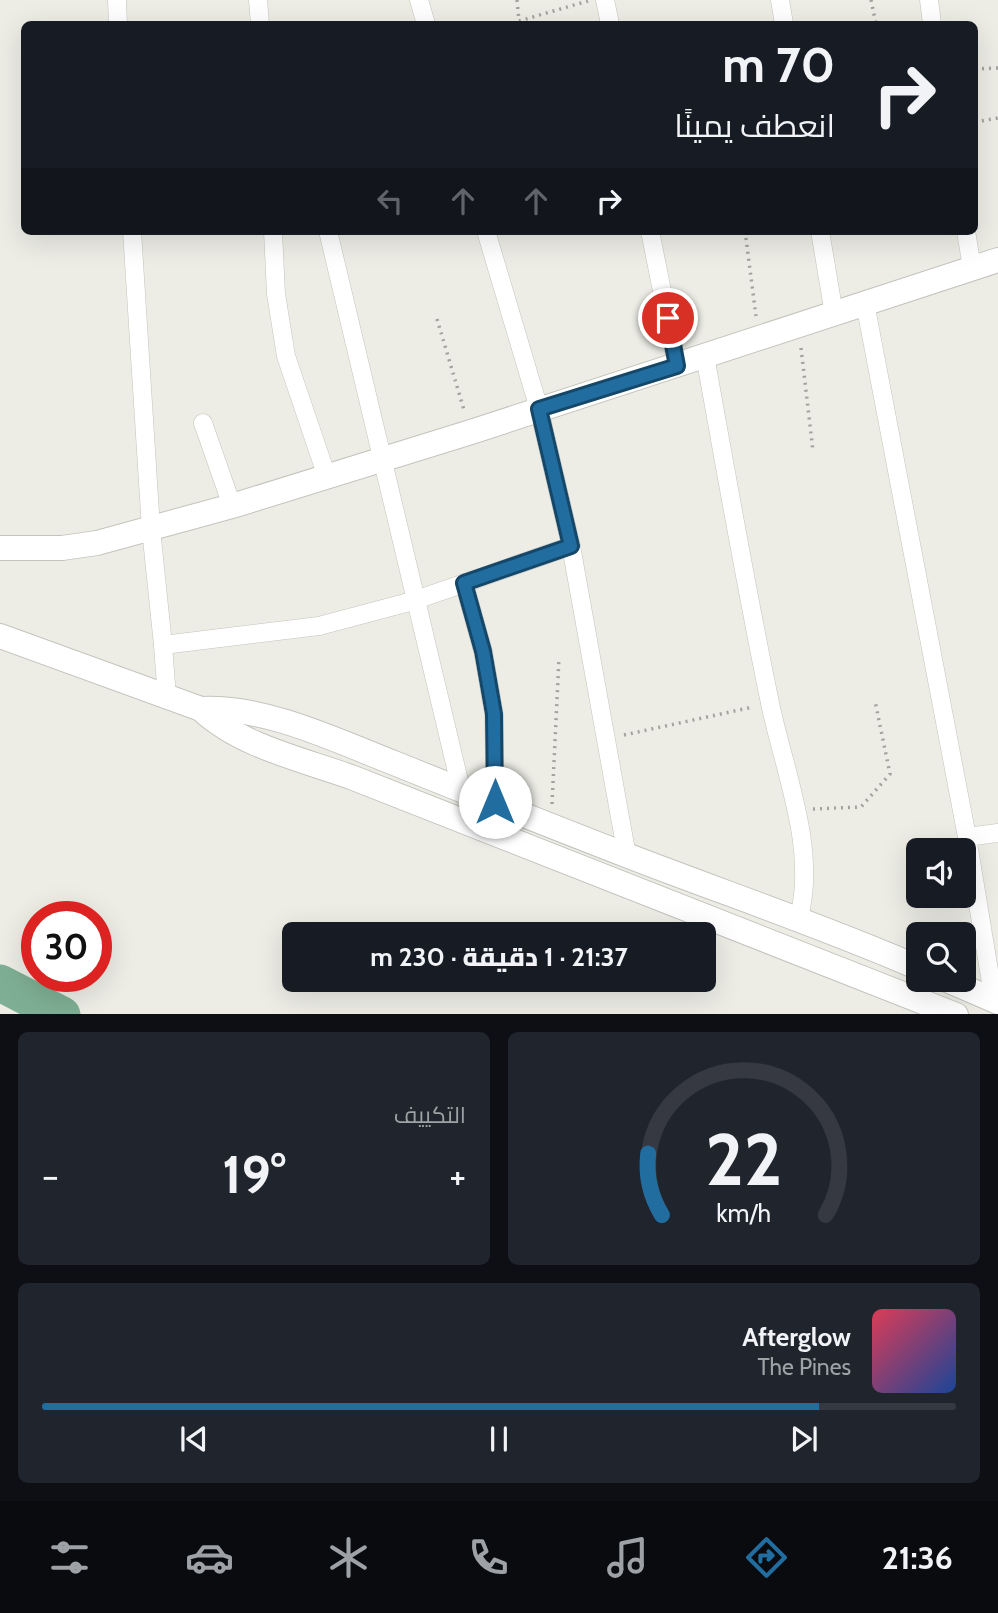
<!DOCTYPE html>
<html lang="ar">
<head>
<meta charset="utf-8">
<style>
	body { margin:0; font-family:Cabin,Cairo,sans-serif; background:#20242c; color:#f1f3f6; direction:rtl; height:100vh; display:flex; flex-direction:column; font-size:26px; white-space:nowrap }
	* { box-sizing:border-box; margin:0 }
	p { font-size:23px; color:#9ea1a6 }
	.icon { flex:none; width:38px; height:38px; fill:none; stroke:currentColor; stroke-width:2; stroke-linecap:round; stroke-linejoin:round }
	.map { position:relative; height:1014px; overflow:hidden; direction:ltr }
	.details { display:flex; flex-direction:column; gap:18px; padding:18px; background:#0d0f14; flex:1 }
	.details>* { flex:none }
	.hud { position:absolute; left:21px; top:21px; width:957px; height:214px; border-radius:10px; box-shadow:0 7px 28px #0002; direction:rtl; background:#171b24; color:#f1f3f6; overflow:hidden }
	.buttons { position:absolute; left:906px; top:838px; display:grid; gap:14px }
	.buttons a { display:grid; place-items:center; width:70px; height:70px; border-radius:10px; background:#171b24; box-shadow:0 7px 28px #0002; font-size:35px }
	.speed { position:absolute; left:21px; top:901px; display:flex; gap:14px; font-size:35px; font-weight:700; text-align:center }
	.speed>* { display:grid; place-content:center; width:91px; height:91px; border-radius:50%; background:#171b24; box-shadow:0 7px 28px #0002; line-height:1 }
	.speed .limit { border:10px solid #d22; background:#fff; color:#111 }
	.pin { position:absolute; display:grid; place-items:center; width:60px; height:60px; color:#fff; margin:-30px; border:4px solid #fff; border-radius:50%; box-shadow:0 2px 7px #0007 }
	.me { position:absolute; width:77px; margin:-38px; rotate:0deg; stroke-linejoin:round; filter:drop-shadow(0 0 5px #0008) }
	.turn { display:flex; align-items:center; gap:24px; height:147px; padding:0 28px; font-size:32px }
	.turn .icon { width:91px; height:91px; stroke-width:2.5 }
	.turn b { display:block; font-size:49px; line-height:60px }
	.lanes { display:flex; align-items:center; height:66px; padding:0 28px; background:#0003; justify-content:center; gap:35px; direction:ltr }
	.lanes .off { opacity:.35 }
	.big { font-size:52px; font-weight:800; line-height:1.1 }
	.details .widget { flex:1; display:flex; flex-direction:column; justify-content:center; gap:10px; min-width:0; padding:0 24px; border-radius:10px; background:#20242c }
	.details .dial { align-items:center; gap:0 }
	.dial svg { height:182px; overflow:visible; fill:none; stroke:#363941; stroke-width:7; stroke-linecap:round; text-anchor:middle }
	.dial text { fill:#f1f3f6; stroke:none }
	.song { display:flex; align-items:center; gap:21px }
	.cover { width:84px; height:84px; border-radius:10px; background:linear-gradient(135deg,hsl(350 70% 55%),hsl(220 70% 35%)) }
	.played { height:7px; border-radius:4px; background:linear-gradient(90deg,#216da0 85%,#363941 85%) }
	.keys { display:flex; justify-content:space-around; direction:ltr }
	.heat { display:flex; justify-content:space-between; align-items:center; font-size:38px; direction:ltr }
	.details .tiles { flex:1; display:grid; gap:18px; grid-template-columns:1fr 1fr }
	.widget:last-child { grid-column:span 2 }
	.trip { position:absolute; left:282px; top:922px; width:434px; height:70px; border-radius:10px; background:#171b24; box-shadow:0 7px 28px #0002; font-weight:800; line-height:70px; text-align:center; direction:rtl }
	.tabs { display:flex; height:112px; justify-content:space-around; align-items:center; background:#090b0e; color:#9ea1a6 }
	.tabs .icon { width:49px; height:49px }
	.tabs .active { color:#216da0 }
	.tabs b { font-size:32px; color:#f1f3f6 }
	.map>svg:first-child { display:block }
	.lines { fill:none; stroke-linecap:round; stroke-linejoin:round }
	.river { stroke:#7eaf94; stroke-width:37 }
	.street-casing { stroke:#c4c4bd; stroke-width:19 }
	.secondary-casing { stroke:#c4c4bd; stroke-width:26 }
	.path { stroke:#a3a39d; stroke-width:3.5; stroke-dasharray:2 5; stroke-linecap:butt }
	.street { stroke:#fff; stroke-width:18 }
	.secondary { stroke:#fff; stroke-width:24 }
	.route-casing { stroke:#154768; stroke-width:18 }
	.route { stroke:#216da0; stroke-width:12 }
</style>
</head>
<body>
<div class="map">
<svg width="998" height="1015" viewBox="0 0 998 1015">
	<rect width="100%" height="100%" fill="#edede6"/>
	<g class="lines">
		<polyline class="river" points="0,983 62,1015"/>
		<g class="street-casing">
			<g id="street">
				<polyline points="117,0 118,24"/>
				<polyline points="258,0 260,24"/>
				<polyline points="419,0 426,24"/>
				<polyline points="605,0 610,24"/>
				<polyline points="780,0 784,24"/>
				<polyline points="929,0 932,24"/>
				<polyline points="132,231 151,529 163,645 319,626 413,601 571,546"/>
				<polyline points="273,231 276,294 286,356 327,477"/>
				<polyline points="328,231 461,789"/>
				<polyline points="486,231 539,409 571,546 627,856"/>
				<polyline points="650,231 677,366"/>
				<polyline points="820,231 834,314"/>
				<polyline points="966,231 972,268"/>
				<polyline points="865,303 967,837 994,1001"/>
				<path d="M705 356C726 472 746 588 770 703 784 771 817 848 799 917"/>
				<polyline points="203,423 232,506"/>
				<polyline points="464,583 483,651 494,714 495,802"/>
				<polyline points="163,645 167,698"/>
				<polyline points="967,837 998,833"/>
			</g>
		</g>
		<g class="secondary-casing">
			<g id="secondary">
				<polyline points="0,548 62,548 97,543 232,506 471,432 998,260"/>
				<path d="M0 636 201 709C266 706 335 740 394 763 471 794 548 825 626 855 724 893 823 926 919 968"/>
				<path d="M201 709C240 746 301 759 351 777L956 1015"/>
				<polyline points="947,980 998,1002"/>
			</g>
		</g>
		<g class="path">
			<polyline points="517,0 519,21 588,1"/>
			<polyline points="871,0 876,24"/>
			<polyline points="975,69 998,68"/>
			<polyline points="975,122 998,118"/>
			<polyline points="745,231 756,316"/>
			<polyline points="437,319 464,410"/>
			<polyline points="801,348 813,451"/>
			<polyline points="624,735 753,707"/>
			<polyline points="552,804 559,658"/>
			<polyline points="813,809 861,807 890,774 875,701"/>
		</g>
		<use href="#street" class="street"/>
		<use href="#secondary" class="secondary"/>
	</g>
	<g class="lines">
		<g class="route-casing">
			<polyline id="route" points="495,802 494,714 483,651 464,583 571,546 539,409 677,366 668,318"/>
		</g>
		<use href="#route" class="route"/>
	</g>
</svg>
<div class="buttons">
<a><svg class="icon" aria-label="sound" viewBox="0 0 24 24"><path d="M4 9h4l5-4v14l-5-4H4zM17 9q2 3 0 6"/></svg></a>
<a><svg class="icon" aria-label="search" viewBox="0 0 24 24"><circle cx="10" cy="10" r="6"/><path d="M15 15l6 6"/></svg></a>
</div>
<div class="speed"><div class="limit">30</div></div>
<div class="pin" style="left:668px;top:318px;background:#d93025"><svg class="icon" aria-label="arrive" viewBox="0 0 24 24"><path d="M6 21V4h12l-3 4 3 4H6"/></svg></div>
<svg class="me" style="left:495px;top:802px" viewBox="-20 -20 40 40"><circle r="19" fill="#fff"/><path d="M0-13L10 11 0 6-10 11z" fill="#216da0"/></svg>
<div class="trip">21:37 · 1 دقيقة · 230 m</div>
<div class="hud">
<div class="turn"><svg class="icon" aria-label="right" viewBox="0 0 24 24"><path d="M7 20v-9h11M14 6l5 5-5 5"/></svg><div><b>70 m</b>انعطف يمينًا</div></div>
<div class="lanes"><svg class="icon off" aria-label="left" viewBox="0 0 24 24"><path d="M17 20v-9H6M10 6l-5 5 5 5"/></svg><svg class="icon off" aria-label="ahead" viewBox="0 0 24 24"><path d="M12 20V5M6 11l6-6 6 6"/></svg><svg class="icon off" aria-label="ahead" viewBox="0 0 24 24"><path d="M12 20V5M6 11l6-6 6 6"/></svg><svg class="icon" aria-label="right" viewBox="0 0 24 24"><path d="M7 20v-9h11M14 6l5 5-5 5"/></svg></div>
</div>
</div>
<section class="details">
<div class="tiles">
<div class="widget dial"><svg viewBox="0 0 100 80">
<path d="M14 69A42 42 0 1 1 86 69"/>
<path d="M14 69A42 42 0 0 1 8 42" stroke="#216da0"/>
<text x="50" y="56" font-size="32" font-weight="700">22</text>
<text x="50" y="72" font-size="11">km/h</text>
</svg></div>
<div class="widget"><p>التكييف</p>
<div class="heat"><a>−</a><b class="big">19°</b><a>+</a></div>
</div>
<div class="widget">
<div class="song"><i class="cover"></i><div><b>Afterglow</b><p>The Pines</p></div></div>
<div class="played"></div>
<div class="keys"><svg class="icon" aria-label="previous" viewBox="0 0 24 24"><path d="M18 5L8 12l10 7zM5 5v14"/></svg><svg class="icon" aria-label="pause" viewBox="0 0 24 24"><path d="M8 5v14M16 5v14"/></svg><svg class="icon" aria-label="next" viewBox="0 0 24 24"><path d="M6 5l10 7-10 7zM19 5v14"/></svg></div>
</div>
</div>
</section>
<nav class="tabs">
<b>21:36</b>
<svg class="icon active" aria-label="directions" viewBox="0 0 24 24"><path d="M12 3l9 9-9 9-9-9zM9 14v-3h6M13 9l2 2-2 2"/></svg>
<svg class="icon" aria-label="music" viewBox="0 0 24 24"><path d="M9 18V5l10-2v13"/><circle cx="6" cy="18" r="3"/><circle cx="16" cy="16" r="3"/></svg>
<svg class="icon" aria-label="phone" viewBox="0 0 24 24"><path d="M5 4h4l2 5-3 2q2 4 5 5l2-3 5 2v4C11 20 4 13 5 4z"/></svg>
<svg class="icon" aria-label="climate" viewBox="0 0 24 24"><path d="M12 3v18M4 7l16 10M4 17L20 7"/></svg>
<svg class="icon" aria-label="car" viewBox="0 0 24 24"><path d="M5 17H2v-5l4-1 3-4h7l3 4 3 1v5h-3M9 17h6M6 11h13"/><circle cx="7" cy="17" r="2"/><circle cx="17" cy="17" r="2"/></svg>
<svg class="icon" aria-label="filters" viewBox="0 0 24 24"><path d="M4 7h16M4 17h16"/><circle cx="9" cy="7" r="2"/><circle cx="15" cy="17" r="2"/></svg>
</nav>
</body>
</html>
